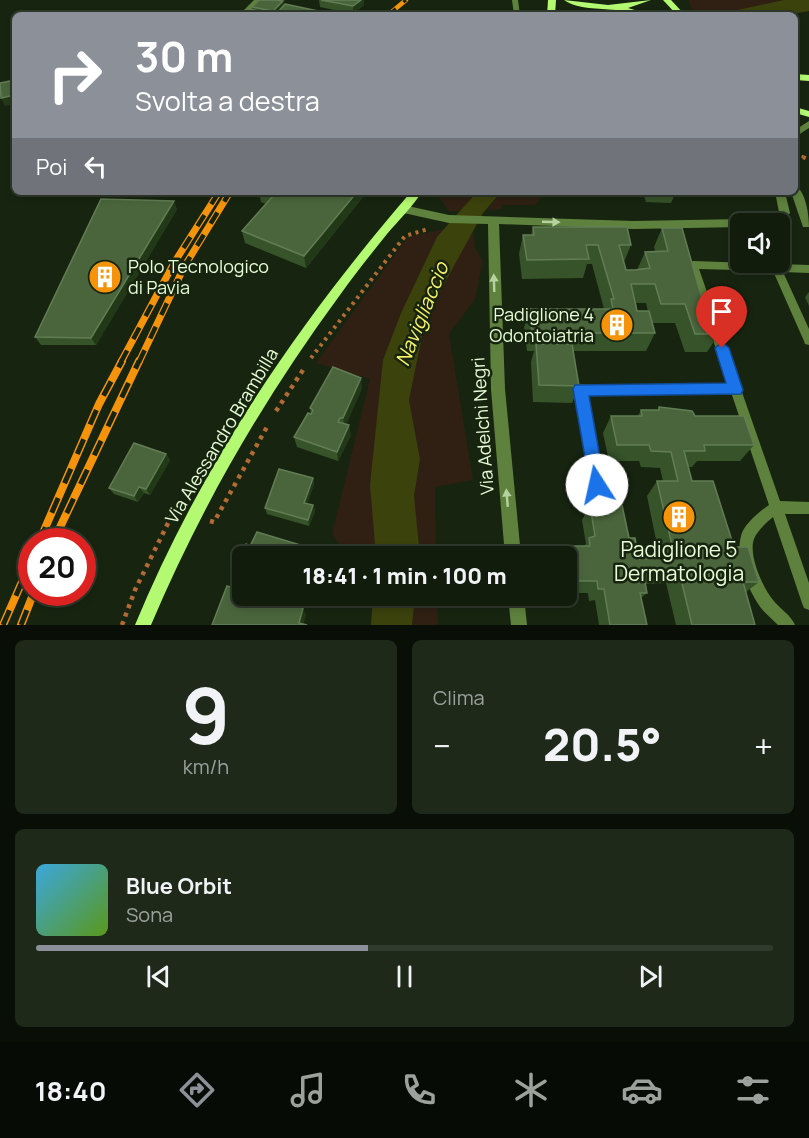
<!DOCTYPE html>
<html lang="it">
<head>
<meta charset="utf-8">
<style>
	body { margin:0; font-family:Manrope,sans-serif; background:#1e291a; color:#f1f3f6; height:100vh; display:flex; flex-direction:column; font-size:22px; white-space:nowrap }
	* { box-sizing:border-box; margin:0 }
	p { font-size:20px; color:#9ca19d }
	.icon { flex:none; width:33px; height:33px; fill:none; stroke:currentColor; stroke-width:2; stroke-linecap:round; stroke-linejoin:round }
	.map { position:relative; height:625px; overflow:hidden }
	.side { display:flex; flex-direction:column; gap:15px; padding:15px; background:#090f07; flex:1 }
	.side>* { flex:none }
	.top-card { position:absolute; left:12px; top:12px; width:786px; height:183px; border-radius:9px; box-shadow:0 3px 9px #0003,0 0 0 2px #303a2d; background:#8c9099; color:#fff; overflow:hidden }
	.fabs { position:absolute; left:730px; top:213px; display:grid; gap:12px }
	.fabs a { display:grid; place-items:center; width:60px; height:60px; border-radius:9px; background:#111c0c; box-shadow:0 3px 9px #0003,0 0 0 2px #303a2d; font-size:30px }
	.speed { position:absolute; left:18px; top:528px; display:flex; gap:12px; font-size:30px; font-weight:700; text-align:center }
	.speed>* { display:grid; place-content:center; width:78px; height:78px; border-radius:50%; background:#111c0c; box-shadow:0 3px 9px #0003,0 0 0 2px #303a2d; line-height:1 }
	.speed .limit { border:9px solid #d22; background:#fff; color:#111 }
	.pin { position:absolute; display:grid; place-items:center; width:51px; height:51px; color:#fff; margin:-62px -26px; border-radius:50% 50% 50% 0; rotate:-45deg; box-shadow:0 0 6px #0007 }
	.pin .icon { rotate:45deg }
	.me { position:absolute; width:66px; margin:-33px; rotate:350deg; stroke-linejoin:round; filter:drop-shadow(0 0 4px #0008) }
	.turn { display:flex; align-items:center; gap:21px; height:126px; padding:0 24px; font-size:27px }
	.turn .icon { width:78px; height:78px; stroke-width:2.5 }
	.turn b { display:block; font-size:42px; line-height:51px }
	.then { display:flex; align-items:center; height:57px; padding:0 24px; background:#0003; gap:12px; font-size:22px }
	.big { font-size:45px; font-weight:800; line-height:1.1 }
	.side .card { flex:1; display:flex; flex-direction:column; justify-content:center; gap:9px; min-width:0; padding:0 21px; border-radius:9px; background:#1e291a }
	.side .dial { align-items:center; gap:0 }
	.dial b { font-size:78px; line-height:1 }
	.song { display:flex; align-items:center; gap:18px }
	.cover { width:72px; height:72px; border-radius:9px; background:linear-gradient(135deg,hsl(200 70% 55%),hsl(90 70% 35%)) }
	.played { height:6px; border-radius:3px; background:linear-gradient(90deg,#8c9099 45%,#303a2d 45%) }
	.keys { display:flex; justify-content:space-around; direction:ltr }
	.heat { display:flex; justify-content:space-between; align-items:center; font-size:33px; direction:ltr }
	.side .tiles { flex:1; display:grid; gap:15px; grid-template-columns:1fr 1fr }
	.card:last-child { grid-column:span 2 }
	.trip { position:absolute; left:232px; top:546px; width:345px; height:60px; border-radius:9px; background:#111c0c; box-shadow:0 3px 9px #0003,0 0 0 2px #303a2d; font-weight:800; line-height:60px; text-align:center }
	.tab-bar { display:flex; height:96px; justify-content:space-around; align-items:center; background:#070b05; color:#9ca19d }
	.tab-bar .icon { width:42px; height:42px }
	.tab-bar .selected { color:#8c9099 }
	.tab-bar b { font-size:27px; color:#f1f3f6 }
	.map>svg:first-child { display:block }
	.green { fill:#2f2013 }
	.water { fill:#3c420c }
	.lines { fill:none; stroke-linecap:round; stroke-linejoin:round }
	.path-far2 { stroke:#b36b35; stroke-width:3; stroke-dasharray:2 3; stroke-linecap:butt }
	.path-far1 { stroke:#b36b35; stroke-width:4; stroke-dasharray:3 4.5; stroke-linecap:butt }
	.path { stroke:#b36b35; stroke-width:4.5; stroke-dasharray:4 5; stroke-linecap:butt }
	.lane { fill:#5e823d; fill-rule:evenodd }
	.street { fill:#5e823d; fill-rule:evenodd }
	.secondary { fill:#b4f972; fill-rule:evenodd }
	.rail-far2-casing { stroke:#f5940b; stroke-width:4.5 }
	.rail-far1-casing { stroke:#f5940b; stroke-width:7 }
	.rail-casing { stroke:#f5940b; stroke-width:8 }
	.rail-far2 { stroke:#172510; stroke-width:3; stroke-dasharray:10; stroke-linecap:butt }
	.rail-far1 { stroke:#172510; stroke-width:4.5; stroke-dasharray:13; stroke-linecap:butt }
	.rail { stroke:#172510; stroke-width:5; stroke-dasharray:16; stroke-linecap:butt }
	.wall { fill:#37532a; fill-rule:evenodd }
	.shaded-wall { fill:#223918 }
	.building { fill:#4a653c; stroke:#627d54; stroke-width:1.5 }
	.oneway { fill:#b6d2a0 }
	.route { fill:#1a73e8; stroke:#114b97; stroke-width:1.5 }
	.labels { text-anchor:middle; stroke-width:5; stroke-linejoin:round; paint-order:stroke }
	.poi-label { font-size:18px; fill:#e6fdd6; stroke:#172510; text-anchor:start }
	.street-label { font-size:18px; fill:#e6fdd6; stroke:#172510 }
	.water-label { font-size:20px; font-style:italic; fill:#f9f169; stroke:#172510 }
	.near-poi-label { font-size:21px; fill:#e6fdd6; stroke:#172510 }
</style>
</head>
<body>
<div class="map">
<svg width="809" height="625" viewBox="0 0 809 625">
	<rect width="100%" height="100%" fill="#172510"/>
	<g class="green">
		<path d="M689 0H784C769 3 705 22 694 13 691 10 690 4 689 0Z"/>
		<polygon points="443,192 477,192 460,211 449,211 439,197"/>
		<polygon points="501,192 545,192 535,205 502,205 502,209 487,210"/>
		<polygon points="445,229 437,237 401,313 383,360 377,432 376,556 348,556 332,534 370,379 316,363 408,237"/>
		<polygon points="473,231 475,248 483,261 475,299 449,334 473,480 435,487 436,556 420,556 413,496 420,459 409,400 426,316"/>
		<polygon points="415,596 437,596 438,625 412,625"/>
	</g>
	<g class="water">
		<polygon points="784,0 809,0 809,11 787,15 714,15"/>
		<polygon points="477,192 501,192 483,213 426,317 409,400 420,459 414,496 420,556 376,556 370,485 383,360 401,313 437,237"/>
		<polygon points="373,596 415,596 412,625 371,625"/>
	</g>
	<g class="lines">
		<polyline class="path-far2" points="797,154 806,158"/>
		<g class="path-far1">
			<polyline points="803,157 809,160"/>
			<polyline points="311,358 405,236 428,229"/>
		</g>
		<g class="path">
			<polyline points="276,411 305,367"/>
			<polyline points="210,521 214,522 268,425"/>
			<polyline points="122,625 135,590 174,511 180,512"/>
		</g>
		<g class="lane">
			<polygon points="512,0 518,0 520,15 514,15"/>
			<path d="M693 261 809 265V273L783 272 809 329V345L805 344 804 341 773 271 699 269 780 501 809 502V514H785L809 583V610L804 608 802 603 773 517C767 522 757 531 754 539 748 555 763 588 773 600 780 609 791 615 795 625H778C772 619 766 614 761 608 748 590 735 559 741 536 743 525 760 511 769 505L732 395 587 394 603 485 601 489 597 491 593 489 591 485 574 389 576 386 580 384 728 385 688 265Z"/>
		</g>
		<g class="street">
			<polygon points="254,0 262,0 247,15 239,15"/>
			<polygon points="809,121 809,128 795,137 795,130"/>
			<path d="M795 186C806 191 809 215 809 227H803L802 224 791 192H795Z"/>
			<path d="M775 192H785L790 213C779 226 757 224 741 224V227L634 229 499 224 505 389 521 556H505L491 389 488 224 449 223 399 212 398 209 399 206 403 205 449 215 634 221 743 219 779 212Z"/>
			<polygon points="508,596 524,596 527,625 511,625"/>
		</g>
		<g class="secondary">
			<polygon points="548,0 556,0 555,15 547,15"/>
			<path d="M564 0 608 5 651 0 628 8 652 15C639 15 627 11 615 10 598 8 579 10 564 0Z"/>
			<polygon points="663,0 671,0 685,15 677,15"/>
			<polygon points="795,74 809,75 809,81 795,80"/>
			<polygon points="795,107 809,111 809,117 795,113"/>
			<path d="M411 192H422C412 207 399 220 387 234 371 254 355 274 340 295 264 398 201 507 151 625H135C201 465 298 323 411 192Z"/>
		</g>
		<g class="rail-far2-casing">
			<polyline id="rail-far2" points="388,15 406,0"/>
		</g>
		<g class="rail-far1-casing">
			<g id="rail-far1">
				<polyline points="121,362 174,263 219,192"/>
				<polyline points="139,362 184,267 230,192"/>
			</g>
		</g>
		<g class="rail-casing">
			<g id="rail">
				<polyline points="39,542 99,404 122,361"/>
				<polyline points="53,542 139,361"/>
				<polyline points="3,625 32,559"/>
				<polyline points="21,625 34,592"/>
			</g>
		</g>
		<use href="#rail-far2" class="rail-far2"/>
		<use href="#rail-far1" class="rail-far1"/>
		<use href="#rail" class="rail"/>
	</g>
	<g class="wall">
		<polygon points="319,0 364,0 364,5 353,14 320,7"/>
		<polygon points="283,1 284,6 337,15 243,15 252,10 252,7"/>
		<polygon points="259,192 367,192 306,268 245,243 242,231 266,204 261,202"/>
		<polygon points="638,192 676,192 671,203 646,202 644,196 640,196"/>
		<polygon points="177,209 96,345 41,345 35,337"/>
		<path d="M533 227 631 245 624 262 626 270H637L645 252 655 251 654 247 662 228 702 299 719 334 707 352H685L675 323H652L655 333 646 351H573L579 386 572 403 533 402 531 362 534 351H527L524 328 529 309H604L592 264H587L583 278 522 279 519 254 523 235H531ZM636 303H646L648 311H637Z"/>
		<polygon points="809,292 809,306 805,297"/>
		<polygon points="362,388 346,424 351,435 338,461 297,447 294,437 311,414 310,408"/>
		<polygon points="659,407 695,416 754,445 740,461 697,461 692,467 688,467 692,481 734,547 759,582 746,592 755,625 676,625 666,583 645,584 647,593 641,598 647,625 599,625 595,600 589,601 588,593 567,593 567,556 563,556 569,546 584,546 586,544 582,520 590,505 629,538 639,559 660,559 647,496 657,481 663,481 660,468 641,467 639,461 609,461 603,433 611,416 638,416 641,410 658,410"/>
		<polygon points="166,454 170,460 150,495 144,493 138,502 114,494 109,488"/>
		<polygon points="313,478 314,484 307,504 313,505 315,511 309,526 267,514 265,508"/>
		<polygon points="257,532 307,547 309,552 308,556 243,556 243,576 239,575 236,570 246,544 250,546"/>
	</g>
	<g class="shaded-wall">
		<polygon points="359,0 364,0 364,5 353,14 353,6"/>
		<polygon points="283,1 284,9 278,15 273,11"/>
		<polygon points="15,95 15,104 5,106 1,98"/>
		<polygon points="357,192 367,192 306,268 304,256"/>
		<polygon points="174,201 177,209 96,345 91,338"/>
		<polygon points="361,378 362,388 345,428 343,418"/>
		<polygon points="349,425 351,435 338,461 337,452"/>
		<polygon points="166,454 170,460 150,495 146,489"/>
		<polygon points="313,478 314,484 306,508 304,503"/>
		<polygon points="139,487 144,493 138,502 134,496"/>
		<polygon points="313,505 315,511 309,526 308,520"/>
		<polygon points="307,547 309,552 308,556 304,556"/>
		<polygon points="303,608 306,615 303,625 299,623"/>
	</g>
	<g class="building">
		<polygon points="259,0 276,0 283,1 273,11 252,7"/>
		<polygon points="321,0 361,0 353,6"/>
		<polygon points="285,4 337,15 296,15 278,12"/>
		<polygon points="249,9 272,14 270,15 243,15"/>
		<polygon points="274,11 296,15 270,15"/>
		<polygon points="15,80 15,95 1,98 0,83"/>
		<polygon points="263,192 357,192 304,256 242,231 273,196"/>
		<polygon points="101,199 174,201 91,338 35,337"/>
		<polygon points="533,227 627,227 631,245 619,245 626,270 635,270 650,268 645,252 668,251 662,228 682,228 702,299 706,299 719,334 695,334 685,304 661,304 655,284 631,284 637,311 649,311 655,333 554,333 556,344 572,344 579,386 539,385 536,344 545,344 544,333 532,332 529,309 613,309 611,299 614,299 598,245 586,245 589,259 527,260 523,235 534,235"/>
		<polygon points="333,367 361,378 343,418 340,418 338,422 349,425 337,452 294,437 308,413 311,414 313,410 310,408"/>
		<polygon points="659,407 692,411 695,416 744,416 754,445 704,445 705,451 684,451 692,481 713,481 734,547 748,547 759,582 743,582 755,625 692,625 679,571 643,572 647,593 640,593 647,625 610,625 604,589 598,589 597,581 574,581 569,546 590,546 589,538 595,536 590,505 622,505 629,538 635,538 639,559 675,558 657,481 678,481 671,452 651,451 649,445 617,445 611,416 642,416 641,410 659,410"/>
		<polygon points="134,443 166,454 146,489 139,487 134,496 109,488"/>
		<polygon points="279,469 313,478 304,503 313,505 308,520 265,508"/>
		<polygon points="257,532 307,547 304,556 243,556 243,572 236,570 246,544 250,546"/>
		<polygon points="227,586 243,590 243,596 260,596 303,608 299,623 307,625 212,625"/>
	</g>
	<defs><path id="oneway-solid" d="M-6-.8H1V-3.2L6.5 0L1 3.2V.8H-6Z" transform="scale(1.5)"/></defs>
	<g class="oneway">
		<use href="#oneway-solid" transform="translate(551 222) rotate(2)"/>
		<use href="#oneway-solid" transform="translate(494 283) rotate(-92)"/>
		<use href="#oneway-solid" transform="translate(507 498) rotate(-95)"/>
	</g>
	<polygon class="route" points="722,342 729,348 743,390 741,394 589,396 605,485 603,491 597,493 591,491 573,389 575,385 726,383 715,348"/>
	<defs>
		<g id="building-disc" transform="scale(1.725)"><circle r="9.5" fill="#f5940b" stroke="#172510"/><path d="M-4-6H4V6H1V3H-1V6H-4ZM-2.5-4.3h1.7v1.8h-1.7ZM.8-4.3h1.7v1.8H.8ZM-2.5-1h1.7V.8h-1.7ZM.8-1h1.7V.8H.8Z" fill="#fff"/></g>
	</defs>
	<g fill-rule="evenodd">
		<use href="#building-disc" x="105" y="277"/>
		<use href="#building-disc" x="617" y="325"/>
		<use href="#building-disc" x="679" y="517"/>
	</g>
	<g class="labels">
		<g class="poi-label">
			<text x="128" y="273">Polo Tecnologico<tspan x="128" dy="21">di Pavia</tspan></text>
			<text x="594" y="321" text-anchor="end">Padiglione 4<tspan x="594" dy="21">Odontoiatria</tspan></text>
		</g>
		<g class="street-label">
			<text transform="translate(483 426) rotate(-94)" y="6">Via Adelchi Negri</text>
			<text transform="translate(222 436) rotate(-59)" y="6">Via Alessandro Brambilla</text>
		</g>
		<g class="water-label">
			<text transform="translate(422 314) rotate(-68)" y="7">Navigliaccio</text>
		</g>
		<g class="near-poi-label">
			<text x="679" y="557">Padiglione 5<tspan x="679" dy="24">Dermatologia</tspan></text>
		</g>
	</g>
</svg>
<div class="fabs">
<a><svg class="icon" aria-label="sound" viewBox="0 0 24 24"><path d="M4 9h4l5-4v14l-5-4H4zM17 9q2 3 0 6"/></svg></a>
</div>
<div class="speed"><div class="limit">20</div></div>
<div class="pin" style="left:722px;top:348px;background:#d93025"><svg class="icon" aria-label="arrive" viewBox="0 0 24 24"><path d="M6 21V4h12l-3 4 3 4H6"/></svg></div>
<svg class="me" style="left:597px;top:485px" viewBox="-20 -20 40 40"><circle r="19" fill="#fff"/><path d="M0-13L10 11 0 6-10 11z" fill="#1a73e8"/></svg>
<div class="trip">18:41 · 1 min · 100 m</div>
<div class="top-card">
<div class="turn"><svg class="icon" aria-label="right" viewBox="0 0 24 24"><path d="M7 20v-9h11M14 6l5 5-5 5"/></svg><div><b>30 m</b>Svolta a destra</div></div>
<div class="then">Poi<svg class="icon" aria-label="left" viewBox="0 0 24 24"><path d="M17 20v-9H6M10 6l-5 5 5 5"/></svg></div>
</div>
</div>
<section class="side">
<div class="tiles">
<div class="card dial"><b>9</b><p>km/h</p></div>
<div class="card"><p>Clima</p>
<div class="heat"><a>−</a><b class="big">20.5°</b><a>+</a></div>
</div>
<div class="card">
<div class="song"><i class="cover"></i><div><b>Blue Orbit</b><p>Sona</p></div></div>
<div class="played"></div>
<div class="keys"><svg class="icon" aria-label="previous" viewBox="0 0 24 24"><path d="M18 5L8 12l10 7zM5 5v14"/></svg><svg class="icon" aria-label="pause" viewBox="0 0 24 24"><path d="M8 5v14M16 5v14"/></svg><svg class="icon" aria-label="next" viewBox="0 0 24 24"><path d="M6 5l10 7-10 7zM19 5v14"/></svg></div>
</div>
</div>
</section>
<nav class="tab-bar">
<b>18:40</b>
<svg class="icon selected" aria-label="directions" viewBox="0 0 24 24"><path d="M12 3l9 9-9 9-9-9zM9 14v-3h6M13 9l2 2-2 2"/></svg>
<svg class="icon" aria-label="music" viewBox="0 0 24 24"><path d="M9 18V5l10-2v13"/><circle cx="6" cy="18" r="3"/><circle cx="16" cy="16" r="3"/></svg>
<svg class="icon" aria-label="phone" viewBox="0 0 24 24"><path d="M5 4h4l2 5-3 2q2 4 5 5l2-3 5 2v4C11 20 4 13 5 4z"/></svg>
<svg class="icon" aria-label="climate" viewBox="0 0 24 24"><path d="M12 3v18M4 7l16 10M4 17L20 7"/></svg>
<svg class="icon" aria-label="car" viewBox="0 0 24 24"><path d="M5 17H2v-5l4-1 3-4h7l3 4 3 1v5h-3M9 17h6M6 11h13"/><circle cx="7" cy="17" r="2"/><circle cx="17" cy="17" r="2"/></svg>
<svg class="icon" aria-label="filters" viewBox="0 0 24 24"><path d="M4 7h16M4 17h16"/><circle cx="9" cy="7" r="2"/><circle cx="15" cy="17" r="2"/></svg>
</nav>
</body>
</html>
